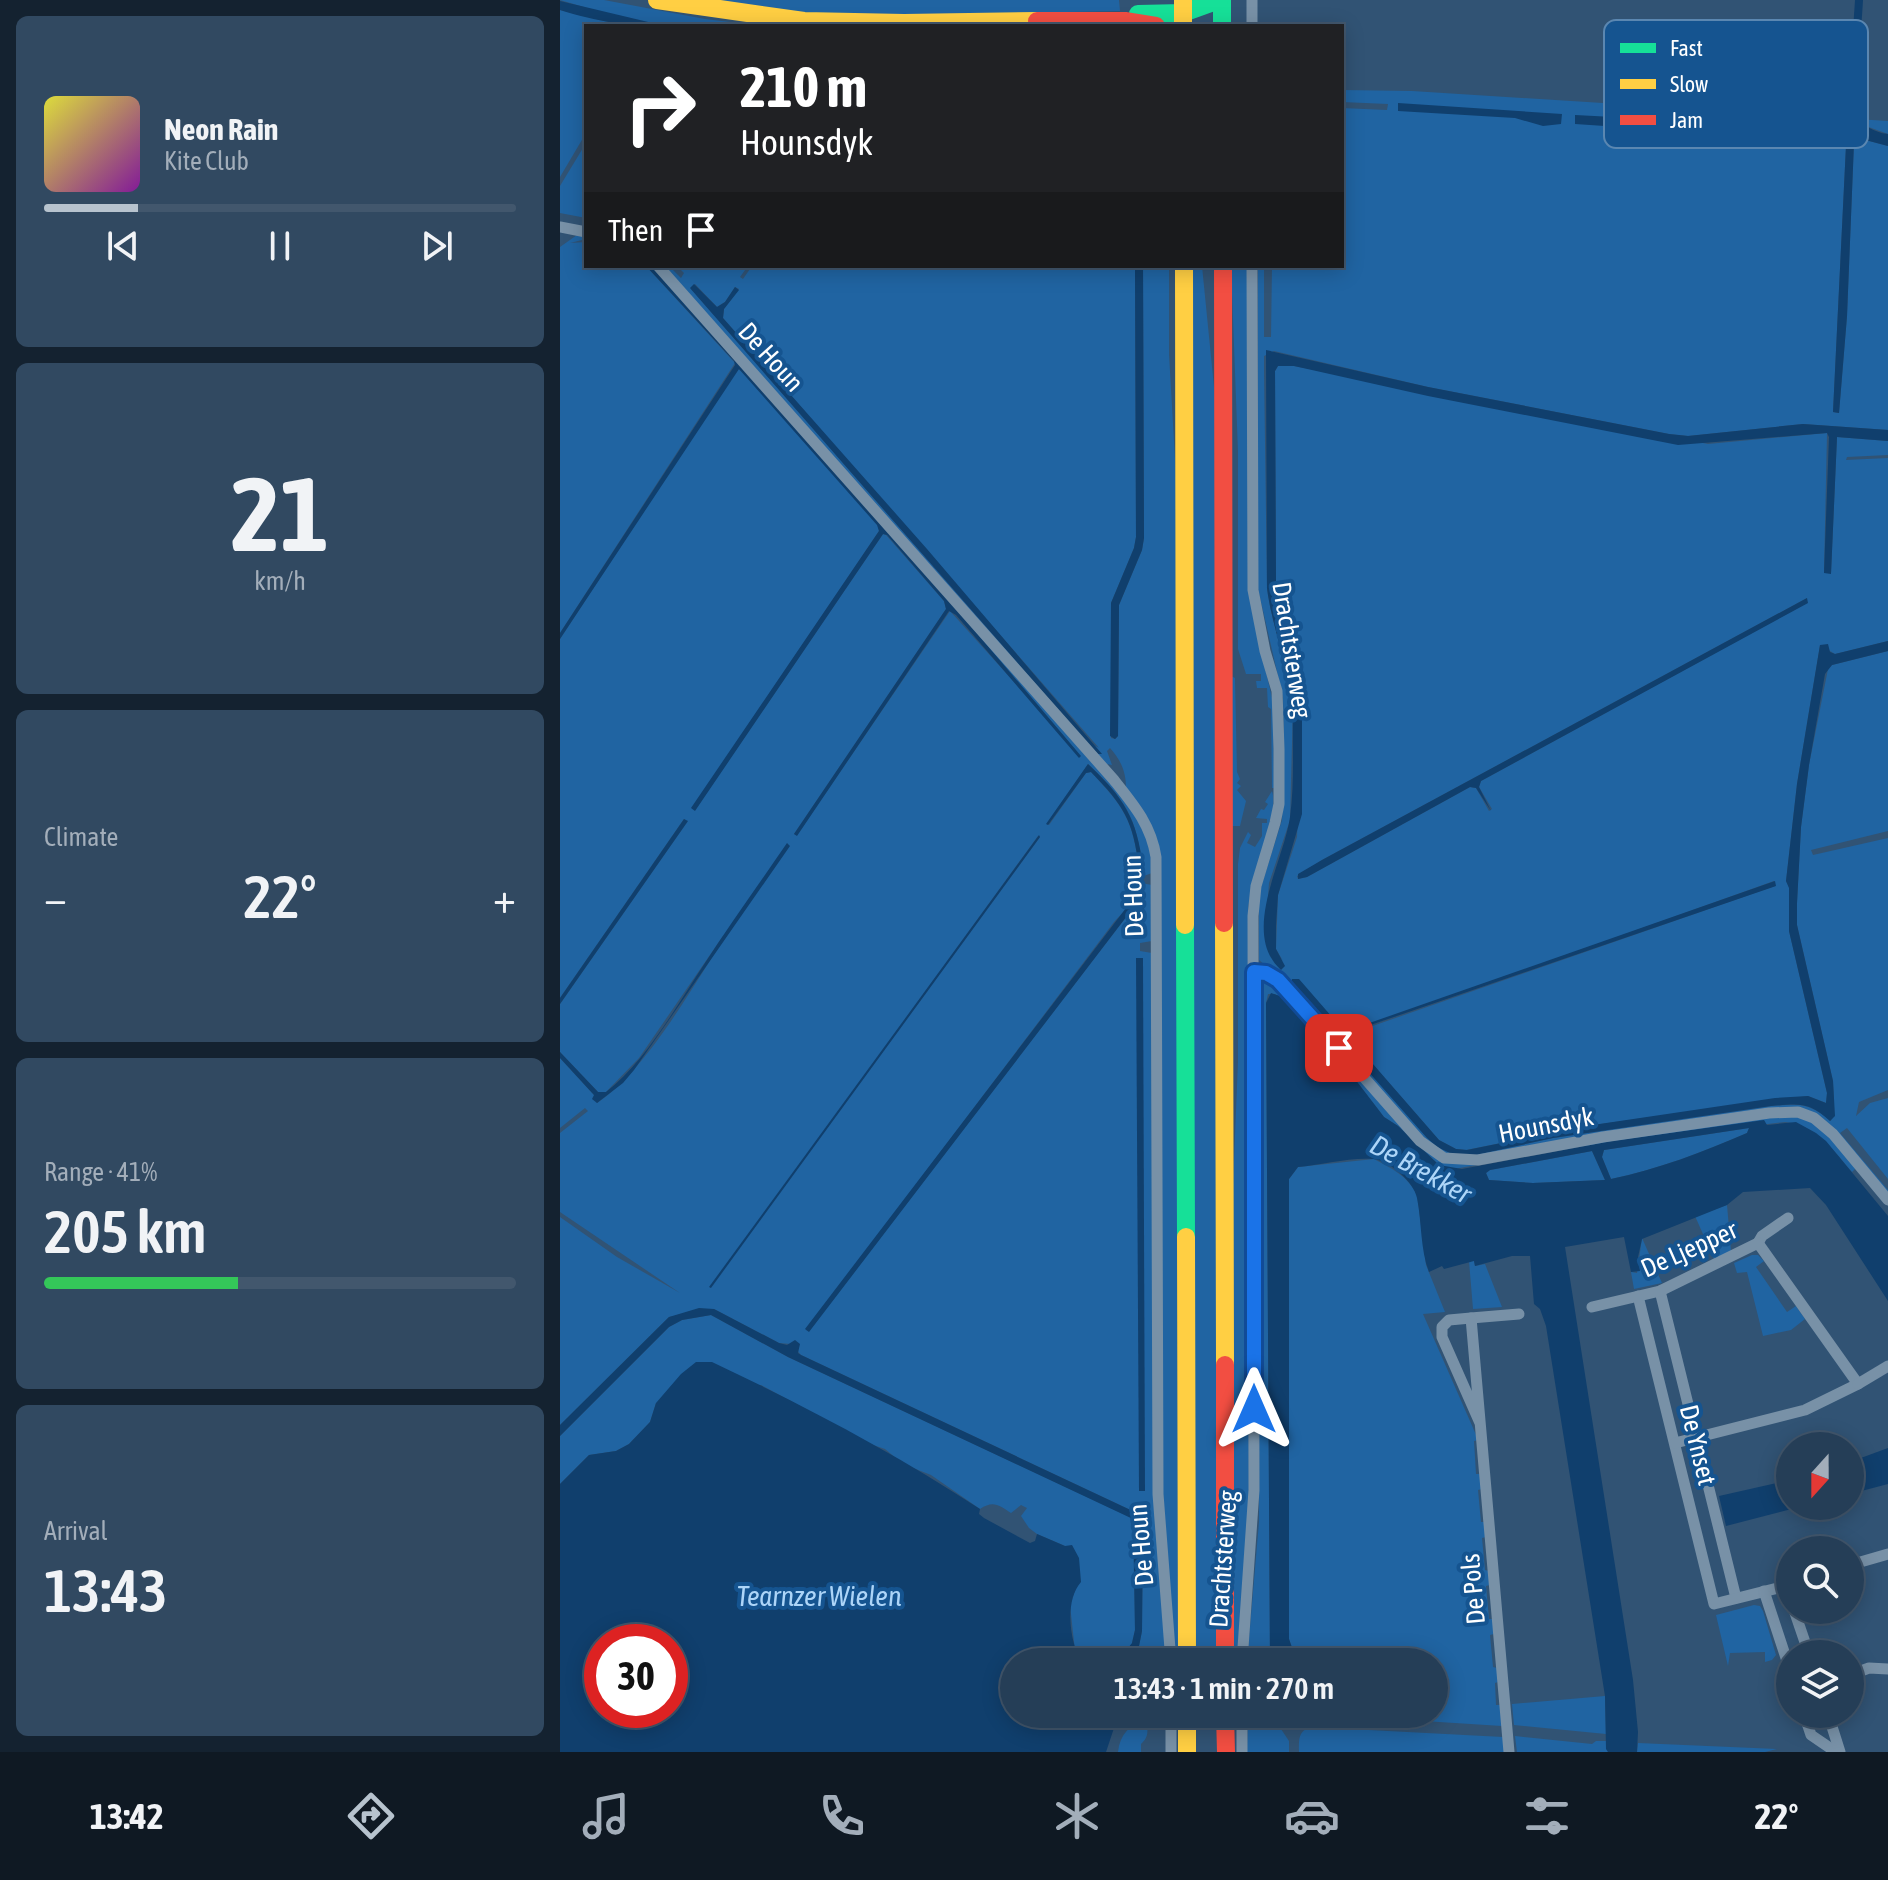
<!DOCTYPE html>
<html lang="en">
<head>
<meta charset="utf-8">
<style>
	body { margin:0; font-family:"Asap Condensed",sans-serif; background:#314961; color:#f1f3f6; height:100vh; display:flex; flex-direction:column; font-size:30px; white-space:nowrap }
	* { box-sizing:border-box; margin:0 }
	p { font-size:26px; color:#a3aeba }
	.icon { flex:none; width:44px; height:44px; fill:none; stroke:currentColor; stroke-width:2; stroke-linecap:round; stroke-linejoin:round }
	.map { position:relative; flex:1; overflow:hidden }
	.panel { display:flex; flex-direction:column; gap:16px; padding:16px; background:#142230; width:560px }
	.panel>* { flex:none }
	.banner { position:absolute; left:24px; top:24px; width:760px; height:244px; border-radius:0px; box-shadow:0 4px 20px #0003,0 0 0 2px #42576d; background:#202124; color:#fff; overflow:hidden }
	.needle { width:52px; rotate:201deg }
	.tools { position:absolute; left:1216px; top:1432px; display:grid; gap:16px }
	.tools a { display:grid; place-items:center; width:88px; height:88px; border-radius:50%; background:#253e57; box-shadow:0 4px 20px #0003,0 0 0 2px #42576d; font-size:40px }
	.speed { position:absolute; left:24px; top:1624px; display:flex; gap:16px; font-size:40px; font-weight:700; text-align:center }
	.speed>* { display:grid; place-content:center; width:104px; height:104px; border-radius:50%; background:#253e57; box-shadow:0 4px 20px #0003,0 0 0 2px #42576d; line-height:1 }
	.speed .limit { border:12px solid #d22; background:#fff; color:#111 }
	.pin { position:absolute; display:grid; place-items:center; width:68px; height:68px; color:#fff; margin:-34px; border-radius:16px; box-shadow:0 4px 12px #0006 }
	.me { position:absolute; width:88px; margin:-44px; rotate:0deg; stroke-linejoin:round; filter:drop-shadow(0 0 6px #0008) }
	.turn { display:flex; align-items:center; gap:28px; height:168px; padding:0 24px; font-size:36px }
	.turn .icon { width:104px; height:104px; stroke-width:2.5 }
	.turn b { display:block; font-size:56px; line-height:68px }
	.then { display:flex; align-items:center; height:76px; padding:0 24px; background:#0003; gap:16px; font-size:30px }
	.big { font-size:60px; font-weight:600; line-height:1.1 }
	.panel .tile { flex:1; display:flex; flex-direction:column; justify-content:center; gap:12px; min-width:0; padding:0 28px; border-radius:12px; background:#314961 }
	.panel .dial { align-items:center; gap:0 }
	.dial b { font-size:104px; line-height:1 }
	.song { display:flex; align-items:center; gap:24px }
	.cover { width:96px; height:96px; border-radius:12px; background:linear-gradient(135deg,hsl(60 70% 55%),hsl(290 70% 35%)) }
	.played { height:8px; border-radius:4px; background:linear-gradient(90deg,#b7c3ce 20%,#42576d 20%) }
	.keys { display:flex; justify-content:space-around; direction:ltr }
	.heat { display:flex; justify-content:space-between; align-items:center; font-size:44px; direction:ltr }
	.charge { height:12px; border-radius:6px; background:linear-gradient(90deg,#34c759 41%,#42576d 0) }
	.trip { position:absolute; left:440px; top:1648px; width:448px; height:80px; border-radius:40px; background:#253e57; box-shadow:0 4px 20px #0003,0 0 0 2px #42576d; font-weight:600; line-height:80px; text-align:center }
	.dock { display:flex; height:128px; justify-content:space-around; align-items:center; background:#0f1923; color:#a3aeba }
	.dock .icon { width:56px; height:56px }
	.dock .active { color:#b7c3ce }
	.dock b { font-size:36px; color:#f1f3f6 }
	main { display:flex; flex:1; min-height:0 }
	.map>svg:first-child { display:block }
	.green { fill:#2064a2; fill-rule:evenodd }
	.water { fill:#103f6d; fill-rule:evenodd }
	.lines { fill:none; stroke-linecap:round; stroke-linejoin:round }
	.street { stroke:#7891a7; stroke-width:11 }
	.fast { stroke:#16e098; stroke-width:18 }
	.slow { stroke:#ffcf43; stroke-width:18 }
	.jam { stroke:#f24e42; stroke-width:18 }
	.route-casing { stroke:#114b97; stroke-width:20 }
	.route { stroke:#1a73e8; stroke-width:14 }
	.labels { text-anchor:middle; stroke-width:8; stroke-linejoin:round; paint-order:stroke }
	.street-label { font-size:26px; fill:#fff; stroke:#155490 }
	.water-label { font-size:28px; font-style:italic; fill:#add5f8; stroke:#155490 }
	.key { fill:#155490; stroke:#5b87b1; stroke-width:2 }
	.key-label { font-size:22px; fill:#fff }
</style>
</head>
<body>
<main>
<section class="panel">
<div class="tile">
<div class="song"><i class="cover"></i><div><b>Neon Rain</b><p>Kite Club</p></div></div>
<div class="played"></div>
<div class="keys"><svg class="icon" aria-label="previous" viewBox="0 0 24 24"><path d="M18 5L8 12l10 7zM5 5v14"/></svg><svg class="icon" aria-label="pause" viewBox="0 0 24 24"><path d="M8 5v14M16 5v14"/></svg><svg class="icon" aria-label="next" viewBox="0 0 24 24"><path d="M6 5l10 7-10 7zM19 5v14"/></svg></div>
</div>
<div class="tile dial"><b>21</b><p>km/h</p></div>
<div class="tile"><p>Climate</p>
<div class="heat"><a>−</a><b class="big">22°</b><a>+</a></div>
</div>
<div class="tile"><p>Range · 41%</p><b class="big">205 km</b><div class="charge"></div></div>
<div class="tile"><p>Arrival</p><b class="big">13:43</b></div>
</section>
<div class="map">
<svg width="1328" height="1752" viewBox="0 0 1328 1752">
	<rect width="100%" height="100%" fill="#315374"/>
	<g class="green">
		<polygon points="0,0 44,0 145,19 204,26 105,26 51,15"/>
		<polygon points="122,0 559,0 560,11 310,16 249,13"/>
		<polygon points="0,10 65,26 26,26 26,133 0,177"/>
		<path d="M782 90 852 91 1328 121V134L1289 120 1286 126 1280 129 1016 116 1015 123 1284 142 1286 146 1273 412 1279 413 1287 316 1294 142 1298 138 1328 146V430L1243 424 1128 436 1109 434 868 387 714 351 704 356V370L707 588C712 628 729 666 733 706L730 820 709 883 705 939 723 961 716 949 718 895 737 837 742 703 716 584 715 371 718 366H734L1148 444 1267 433 1264 572 1271 573 1277 437 1328 441V455L1287 457 1286 460 1328 458V641L1275 654 1260 645 1237 784 1226 881 1229 887V931L1267 1093 1266 1103 1248 1096 1026 1126 906 1150 896 1149 879 1140 787 1035 731 985 878 1147 915 1155 993 1138 1211 1106C1239 1104 1248 1102 1271 1121L1274 1104 1273 1081 1237 925V903L1241 827 1249 765 1268 669 1272 665 1328 651V831L1251 850 1253 855 1328 838V1090L1299 1102 1296 1116 1310 1103 1328 1098V1179L1287 1128 1280 1133 1328 1190V1195L1251 1113 904 1159 874 1150 720 978 699 960V901L701 887 722 820 724 749 723 698 698 589V266H704V337H711L712 266H782V108L827 110 828 104 782 102ZM1247 598V603L921 781 919 787 932 809 929 811 916 788 910 787 747 877 738 879 737 876 762 860ZM1214 881 1215 886 801 1030 799 1029Z"/>
		<polygon points="26,143 26,218 0,213 0,186"/>
		<polygon points="17,235 26,235 26,239 10,243 26,242 26,266 86,266 175,363 0,633 0,247"/>
		<path d="M91 266H94L574 809 591 844 592 873 581 877V883L592 885V941L580 943V951L592 953 593 1294 607 1662H543L541 1659 521 1662 515 1651 510 1605 516 1588 505 1546 477 1534 469 1528 461 1516 467 1508 461 1505 451 1513C439 1505 433 1500 420 1509L371 1475 343 1464 325 1449 310 1444 201 1385 96 1403 90 1422 69 1444 56 1451 29 1455 0 1484V1436L109 1327 122 1320 151 1315 228 1357 574 1519 575 1630 572 1643 579 1646 582 1631 583 1523 579 1514 241 1355 231 1344 219 1343 154 1309 109 1317 0 1425V1217L57 1257 120 1293 0 1212V1133L28 1111 25 1108 0 1128V1058L34 1095 37 1103C85 1072 133 986 165 937L163 936 79 1058 46 1092H38L0 1052V1004L127 822 124 819 0 998V639L176 371 178 369 183 372 318 525 319 531 132 808 135 810 323 534 326 535 384 601 386 609 234 834 237 835 390 611 521 756ZM528 764C564 798 578 818 582 868H579C573 820 564 807 531 772L526 773 489 825 487 824ZM478 836 480 837 150 1288ZM583 891V937L577 936V912L573 908 249 1331 246 1330 554 922Z"/>
		<path d="M103 266H109L121 278 124 273 117 266H188L180 277 183 279 192 266H575L576 537 574 548 551 603V738L555 739 558 736 559 605 582 550 584 538 583 266H609V354L617 493 619 1662H615L603 1494 600 857 566 788C566 772 561 760 550 748L547 751 552 765 542 763ZM135 284 157 307 165 302 175 287 179 289 164 309 163 318 539 748 525 740 131 289Z"/>
		<polygon points="631,266 642,266 656,407 657,1662 634,1662"/>
		<polygon points="671,266 687,266 698,637 713,702 714,788 712,788 711,709 708,707 707,688 697,688 696,681 701,681 701,674 686,674 678,649 678,452"/>
		<polygon points="671,676 675,678 677,772 680,779 677,783 681,786 677,790 686,801 680,826 671,826"/>
		<path d="M712 791C720 814 691 879 688 910L689 1510 677 1662H673L672 1209 678 1062V864L680 848 688 832 691 835 687 843 695 847 702 836V823H707V819L696 818 701 809 704 810 708 804 705 802Z"/>
		<path d="M706 978 713 981 883 1160 1225 1114 1253 1120 1297 1167 1292 1172C1274 1151 1255 1124 1225 1122L1017 1147 894 1169 879 1165 838 1126 824 1117 765 1040 715 994H708L706 1003 710 1662H687L699 1522 700 985Z"/>
		<path d="M1189 1128 1187 1133C1143 1152 1099 1169 1051 1179L1042 1157 1044 1150Z"/>
		<polygon points="1032,1151 1045,1180 973,1183 929,1180 926,1173 930,1170"/>
		<path d="M814 1159C832 1168 848 1177 857 1194L866 1265 885 1312 863 1314 917 1437 918 1440 914 1441 916 1474H920L922 1489 918 1490 921 1522H925L926 1537 922 1538 925 1570 929 1571 930 1585 926 1586 929 1619H933L934 1634 930 1635 933 1667 937 1668 938 1682 935 1683 936 1705H940L942 1726 753 1714H874V1662H737L729 1639V1179L738 1167Z"/>
		<polygon points="1167,1205 1171,1251 1154,1259 1135,1216"/>
		<polygon points="1082,1238 1102,1283 1074,1289 1071,1272 1077,1273"/>
		<polygon points="1192,1255 1198,1255 1204,1261 1196,1267 1227,1312 1236,1306 1245,1319 1231,1330 1203,1336 1187,1272 1177,1273 1174,1263"/>
		<polygon points="909,1261 914,1261 915,1266 925,1264 942,1307 913,1309"/>
		<polygon points="1194,1605 1200,1606 1203,1611 1216,1655 1212,1660 1205,1662 1205,1652 1170,1653 1168,1666 1156,1615"/>
		<polygon points="1045,1696 1046,1734 954,1725 952,1704"/>
		<path d="M587 1719C587 1730 590 1736 581 1744V1752H558C560 1734 570 1724 587 1719Z"/>
		<polygon points="688,1723 719,1726 729,1741 729,1752 687,1752"/>
		<path d="M751 1727 943 1737 945 1752H739C739 1739 738 1731 751 1727Z"/>
		<polygon points="955,1736 1032,1744 1036,1741 1046,1741 1048,1752 957,1752"/>
		<polygon points="1078,1743 1217,1749 1205,1752 1077,1752"/>
	</g>
	<g class="water">
		<polygon points="1295,0 1303,0 1297,93 1289,92"/>
		<path d="M0 1 105 26C65 26 39 22 0 10Z"/>
		<polygon points="838,103 1002,114 1001,124 983,126 955,118 838,111"/>
		<path d="M1015 115 1280 129 1286 126 1288 120C1302 121 1313 133 1328 134V146L1298 138 1294 142 1287 316 1279 413 1273 412 1286 146 1284 142 1015 124Z"/>
		<polygon points="86,266 91,266 118,294 399,612 521,756 519,758 396,615 389,611 237,836 234,834 386,609 384,601 327,535 323,534 135,811 131,808 319,531 317,525 179,369 0,639 0,633 175,365 174,361"/>
		<polygon points="575,266 583,266 584,538 582,550 559,605 558,736 555,739 550,736 551,603 574,548 576,537"/>
		<polygon points="134,284 157,307 165,302 175,287 179,290 164,309 163,318 367,549 542,754 538,754 525,740 130,288"/>
		<path d="M706 350 868 387 1109 434 1128 436 1243 424 1328 430V441L1277 437 1271 574 1264 573 1269 437 1267 433 1118 445 868 396 734 366H718L715 371 716 584 742 703V814L718 895 716 925V949L725 966 721 970C680 933 724 861 730 817 735 781 732 742 733 706 729 666 712 628 707 588Z"/>
		<polygon points="1247,598 1248,603 921,781 919,787 931,811 916,788 910,787 747,877 738,879 738,874 762,860"/>
		<path d="M1328 641V651L1272 665 1265 674 1249 765 1241 827 1237 903V925L1273 1081 1275 1116 1270 1121C1248 1101 1239 1104 1211 1106L993 1138 915 1155H894L877 1147 867 1138 731 984 732 979H739L879 1140 896 1149 907 1150 1026 1126 1215 1098 1248 1096 1266 1103 1267 1093 1229 931V888L1226 881 1237 784 1260 645 1268 644 1270 652 1275 654Z"/>
		<path d="M528 764C564 798 577 818 583 868H579C573 820 564 806 531 772L526 773 488 825 486 824Z"/>
		<polygon points="124,819 128,821 0,1004 0,998"/>
		<polygon points="479,835 480,837 151,1288 149,1287"/>
		<path d="M227 843 230 846 74 1070 63 1083 37 1103 32 1099 34 1095 0 1058V1052L38 1092H46C85 1062 116 1007 143 966 170 924 199 884 227 843Z"/>
		<polygon points="1215,881 1216,886 799,1029 798,1027"/>
		<polygon points="579,891 584,892 583,937 577,937 577,912 573,908 249,1332 245,1329"/>
		<polygon points="576,958 583,958 585,1491 579,1491"/>
		<path d="M711 993 720 996 735 1008 765 1040 824 1117 838 1126 879 1165 902 1169 1052 1141 1204 1120 1207 1125 1236 1122 1256 1133 1266 1141 1328 1216V1301L1266 1205 1250 1188 1183 1192 1167 1205 1082 1239 1078 1257 1080 1271 1071 1272 1064 1237 1005 1247 1073 1680 1078 1732 1077 1752H1048L1046 1749 1045 1696 986 1326 980 1309 974 1304 970 1256H952L915 1266 914 1261 884 1269 882 1266 869 1272C860 1249 862 1222 857 1198 854 1182 830 1161 813 1159 791 1157 760 1165 738 1167L729 1179V1639L737 1662H710L706 1003ZM1189 1128 1187 1133C1143 1152 1099 1169 1051 1179L1042 1157 1044 1150ZM1032 1151 1045 1180 973 1183 929 1180 926 1173 930 1170Z"/>
		<polygon points="139,1308 154,1309 219,1343 227,1345 235,1340 240,1344 238,1353 241,1355 579,1514 583,1523 582,1631 579,1646 573,1653 568,1648 572,1643 575,1630 573,1519 228,1357 151,1315 122,1320 109,1327 0,1436 0,1425 109,1317"/>
		<path d="M136 1362H152C245 1406 335 1453 420 1509L419 1514 424 1518 470 1543 475 1541 477 1534 505 1546 512 1545 519 1558 521 1582C504 1601 510 1642 521 1662H454V1714H569L554 1728 546 1752H0V1484L29 1455 56 1451 69 1444 90 1422 96 1403 121 1374ZM42 1642H110V1710H42Z"/>
		<polygon points="1328,1448 1328,1484 1290,1494 1290,1462"/>
		<polygon points="1230,1480 1230,1506 1243,1506 1166,1526 1159,1496"/>
	</g>
	<g class="lines">
		<g class="street">
			<polyline points="692,0 692,26"/>
			<polyline points="0,227 26,232"/>
			<path d="M98 266 554 780C574 805 591 825 596 857L598 1494 611 1662"/>
			<polyline points="694,972 706,973 718,980 860,1141 884,1158 918,1160 1043,1137 1209,1113 1238,1112 1254,1118 1273,1134 1328,1200"/>
			<polyline points="1198,1243 1202,1236 1228,1218"/>
			<polyline points="1100,1291 1176,1598"/>
			<polyline points="1078,1296 1154,1604 1226,1586 1230,1582"/>
			<polyline points="1032,1307 1100,1291 1198,1243 1298,1384 1245,1410 1115,1443"/>
			<polyline points="911,1318 959,1314"/>
			<polyline points="1298,1384 1328,1366"/>
			<polyline points="920,1423 882,1337 882,1327 889,1320 911,1318 949,1752"/>
			<polyline points="1290,1565 1328,1554"/>
			<polyline points="1204,1591 1230,1670"/>
			<polyline points="1234,1610 1249,1654"/>
			<polyline points="682,1662 694,1490 693,916 696,886 715,823 719,804 719,749 717,691 705,651 693,590 692,266"/>
			<polyline points="1290,1675 1309,1668 1328,1669"/>
			<polyline points="1244,1714 1251,1735 1276,1752"/>
			<polyline points="1268,1714 1280,1752"/>
			<polyline points="611,1752 611,1714"/>
			<polyline points="682,1752 682,1714"/>
		</g>
		<g class="fast">
			<polyline points="662,0 662,26"/>
			<polyline points="578,14 623,13 659,0"/>
			<polyline points="625,925 626,1237"/>
		</g>
		<g class="slow">
			<polyline points="97,0 244,21 344,23 477,21"/>
			<polyline points="623,0 623,26"/>
			<polyline points="624,266 625,925"/>
			<polyline points="664,923 665,1365"/>
			<polyline points="626,1237 627,1662"/>
			<polyline points="627,1714 627,1752"/>
		</g>
		<g class="jam">
			<polyline points="477,21 565,21 596,26"/>
			<polyline points="663,266 664,923"/>
			<polyline points="665,1365 665,1662"/>
			<polyline points="665,1714 666,1752"/>
		</g>
	</g>
	<g class="lines">
		<g class="route-casing">
			<polyline id="route" points="694,1409 694,972 706,973 718,980 779,1048"/>
		</g>
		<use href="#route" class="route"/>
	</g>
	<g class="labels">
		<g class="street-label">
			<text transform="translate(211 357) rotate(48)" y="9">De Houn</text>
			<text transform="translate(732 650) rotate(81)" y="9">Drachtsterweg</text>
			<text transform="translate(573 896) rotate(-92)" y="9">De Houn</text>
			<text transform="translate(986 1125) rotate(-11)" y="9">Hounsdyk</text>
			<text transform="translate(1129 1249) rotate(-24)" y="9">De Ljepper</text>
			<text transform="translate(1138 1445) rotate(76)" y="9">De Ynset</text>
			<text transform="translate(581 1545) rotate(-95)" y="9">De Houn</text>
			<text transform="translate(663 1559) rotate(-86)" y="9">Drachtsterweg</text>
			<text transform="translate(913 1589) rotate(-95)" y="9">De Pols</text>
		</g>
		<g class="water-label">
			<text transform="translate(861 1169) rotate(29)" y="10">De Brekker</text>
			<text x="259" y="1606">Tearnzer Wielen</text>
		</g>
	</g>
	<rect x="1044" y="20" width="264" height="128" rx="12" class="key"/>
	<rect x="1060" y="43" width="36" height="10" fill="#16e098"/>
	<rect x="1060" y="79" width="36" height="10" fill="#ffcf43"/>
	<rect x="1060" y="115" width="36" height="10" fill="#f24e42"/>
	<g class="key-label">
		<text x="1110" y="56">Fast</text>
		<text x="1110" y="92">Slow</text>
		<text x="1110" y="128">Jam</text>
	</g>
</svg>
<div class="tools">
<a><svg class="needle" viewBox="-14 -14 28 28"><path d="M0-13l5 13h-10z" fill="#e53935"/><path d="M0 13l5-13h-10z" fill="#a3aeba"/></svg></a>
<a><svg class="icon" aria-label="search" viewBox="0 0 24 24"><circle cx="10" cy="10" r="6"/><path d="M15 15l6 6"/></svg></a>
<a><svg class="icon" aria-label="layers" viewBox="0 0 24 24"><path d="M12 4l9 5-9 5-9-5zM3 14l9 5 9-5"/></svg></a>
</div>
<div class="speed"><div class="limit">30</div></div>
<div class="pin" style="left:779px;top:1048px;background:#d93025"><svg class="icon" aria-label="arrive" viewBox="0 0 24 24"><path d="M6 21V4h12l-3 4 3 4H6"/></svg></div>
<svg class="me" style="left:694px;top:1409px" viewBox="-20 -20 40 40"><path d="M0-17L14 15 0 8-14 15z" fill="#1a73e8" stroke="#fff" stroke-width="4"/></svg>
<div class="trip">13:43 · 1 min · 270 m</div>
<div class="banner">
<div class="turn"><svg class="icon" aria-label="right" viewBox="0 0 24 24"><path d="M7 20v-9h11M14 6l5 5-5 5"/></svg><div><b>210 m</b>Hounsdyk</div></div>
<div class="then">Then<svg class="icon" aria-label="arrive" viewBox="0 0 24 24"><path d="M6 21V4h12l-3 4 3 4H6"/></svg></div>
</div>
</div>
</main>
<nav class="dock">
<b>13:42</b>
<svg class="icon active" aria-label="directions" viewBox="0 0 24 24"><path d="M12 3l9 9-9 9-9-9zM9 14v-3h6M13 9l2 2-2 2"/></svg>
<svg class="icon" aria-label="music" viewBox="0 0 24 24"><path d="M9 18V5l10-2v13"/><circle cx="6" cy="18" r="3"/><circle cx="16" cy="16" r="3"/></svg>
<svg class="icon" aria-label="phone" viewBox="0 0 24 24"><path d="M5 4h4l2 5-3 2q2 4 5 5l2-3 5 2v4C11 20 4 13 5 4z"/></svg>
<svg class="icon" aria-label="climate" viewBox="0 0 24 24"><path d="M12 3v18M4 7l16 10M4 17L20 7"/></svg>
<svg class="icon" aria-label="car" viewBox="0 0 24 24"><path d="M5 17H2v-5l4-1 3-4h7l3 4 3 1v5h-3M9 17h6M6 11h13"/><circle cx="7" cy="17" r="2"/><circle cx="17" cy="17" r="2"/></svg>
<svg class="icon" aria-label="filters" viewBox="0 0 24 24"><path d="M4 7h16M4 17h16"/><circle cx="9" cy="7" r="2"/><circle cx="15" cy="17" r="2"/></svg>
<b>22°</b>
</nav>
</body>
</html>
